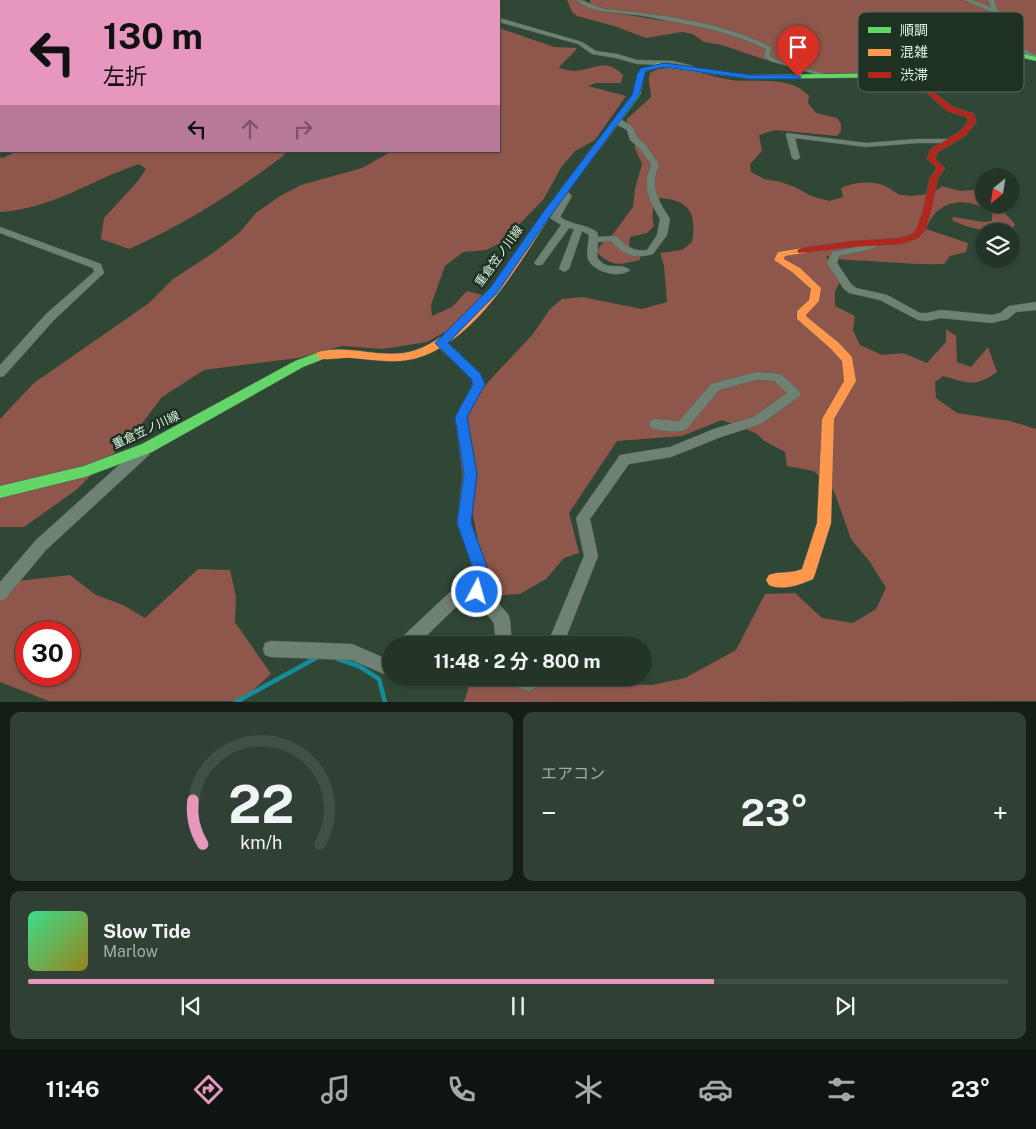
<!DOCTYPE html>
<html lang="ja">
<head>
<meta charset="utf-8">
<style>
	body { margin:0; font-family:"Public Sans","Noto Sans JP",sans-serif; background:#304034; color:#f1f3f6; height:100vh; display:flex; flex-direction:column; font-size:19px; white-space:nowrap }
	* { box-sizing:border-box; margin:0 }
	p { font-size:16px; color:#a3aba8 }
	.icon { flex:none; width:28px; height:28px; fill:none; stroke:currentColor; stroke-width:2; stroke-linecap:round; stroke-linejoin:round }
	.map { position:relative; height:702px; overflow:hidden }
	.sheet { display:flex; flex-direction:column; gap:10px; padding:10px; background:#141d16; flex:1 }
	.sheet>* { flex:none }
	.banner { position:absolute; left:0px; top:0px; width:500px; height:152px; box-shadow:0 1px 4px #0004,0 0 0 1px #415045; background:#e797bd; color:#111; overflow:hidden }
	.needle { width:32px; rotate:210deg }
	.fabs { position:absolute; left:975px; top:168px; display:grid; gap:10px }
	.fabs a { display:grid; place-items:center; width:45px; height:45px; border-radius:50%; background:#243528; box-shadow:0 1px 4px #0004,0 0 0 1px #415045; font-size:25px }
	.speed { position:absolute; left:15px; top:621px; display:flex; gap:10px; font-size:25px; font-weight:700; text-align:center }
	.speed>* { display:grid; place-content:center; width:65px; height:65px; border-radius:50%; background:#243528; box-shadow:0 1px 4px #0004,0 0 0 1px #415045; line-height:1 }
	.speed .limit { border:8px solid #d22; background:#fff; color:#111 }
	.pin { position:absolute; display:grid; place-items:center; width:42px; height:42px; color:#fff; margin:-51px -21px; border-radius:50% 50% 50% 0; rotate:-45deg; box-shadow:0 0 5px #0007 }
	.pin .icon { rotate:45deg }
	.me { position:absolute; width:55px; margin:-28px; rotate:6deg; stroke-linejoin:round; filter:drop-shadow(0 0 4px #0008) }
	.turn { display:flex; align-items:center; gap:18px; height:105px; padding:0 20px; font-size:22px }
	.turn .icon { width:65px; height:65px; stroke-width:2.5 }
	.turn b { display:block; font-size:35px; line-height:42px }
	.lanes { display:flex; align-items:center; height:48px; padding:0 20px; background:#0003; justify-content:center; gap:25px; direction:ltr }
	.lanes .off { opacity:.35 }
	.big { font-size:38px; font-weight:700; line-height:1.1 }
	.sheet .tile { flex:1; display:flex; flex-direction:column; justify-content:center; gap:8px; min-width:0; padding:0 18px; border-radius:10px; background:#304034 }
	.sheet .dial { align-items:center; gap:0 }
	.dial svg { height:130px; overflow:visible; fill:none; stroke:#415045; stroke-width:7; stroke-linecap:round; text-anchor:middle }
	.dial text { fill:#f1f3f6; stroke:none }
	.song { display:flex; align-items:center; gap:15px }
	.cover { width:60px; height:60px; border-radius:8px; background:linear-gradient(135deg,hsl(150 70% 55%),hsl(50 70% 35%)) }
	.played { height:5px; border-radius:2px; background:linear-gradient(90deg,#e797bd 70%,#415045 70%) }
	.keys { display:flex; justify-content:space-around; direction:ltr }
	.heat { display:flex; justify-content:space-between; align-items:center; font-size:28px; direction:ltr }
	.sheet .tiles { flex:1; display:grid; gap:10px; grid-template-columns:1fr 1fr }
	.tile:last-child { grid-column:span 2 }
	.trip { position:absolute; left:382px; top:636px; width:270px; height:50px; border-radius:25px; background:#243528; box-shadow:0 1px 4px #0004,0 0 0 1px #415045; font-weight:700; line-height:50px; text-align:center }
	.menu { display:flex; height:80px; justify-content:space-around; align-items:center; background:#0e1510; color:#a3aba8 }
	.menu .icon { width:35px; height:35px }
	.menu .selected { color:#e797bd }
	.menu b { font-size:22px; color:#f1f3f6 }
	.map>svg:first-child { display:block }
	.green { fill:#8f574b; fill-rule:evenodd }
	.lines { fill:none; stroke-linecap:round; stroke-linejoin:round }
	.stream { stroke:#148c9a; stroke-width:4.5 }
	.street-casing { stroke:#506355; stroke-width:1 }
	.fast-casing { stroke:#506355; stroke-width:1 }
	.slow-casing { stroke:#506355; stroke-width:1 }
	.jam-casing { stroke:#506355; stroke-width:1 }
	.street { fill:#6f8172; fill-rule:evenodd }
	.fast { fill:#63d668; fill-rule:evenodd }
	.slow { fill:#ff974d; fill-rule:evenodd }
	.jam { fill:#b3261e; fill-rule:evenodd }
	.route { fill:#1a73e8; stroke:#114b97 }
	.labels { text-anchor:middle; stroke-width:5; stroke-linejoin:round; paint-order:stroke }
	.street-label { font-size:12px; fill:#dff6e3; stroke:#1f3123 }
	.key { fill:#1f3123; stroke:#596c5d; stroke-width:1 }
	.key-label { font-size:14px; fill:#dff6e3 }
</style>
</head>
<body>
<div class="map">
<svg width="1036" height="702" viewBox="0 0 1036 702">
	<rect width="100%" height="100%" fill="#304736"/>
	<g class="green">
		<path d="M567 0H585L586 4 604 11 664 21 653 17 609 10 590 4V0H1036V55L982 32C957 51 958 30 938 39L936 43 939 47 929 48 930 53 948 63 925 71 893 68 881 69 878 74 818 73 763 59 722 45 704 42 693 34 682 32 646 38 614 26 577 16 572 12Z"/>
		<path d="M499 28 554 47 577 48C571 57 563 61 559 68 564 69 570 71 575 71 594 70 606 57 623 75L621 83H596L588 86 626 96 595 140 575 151 562 166 543 200 501 243 486 250 463 252 445 266 431 305 432 316 452 307 467 291 482 295 461 323 427 342 383 349 342 346 298 358 204 370 162 397 134 434 76 490 24 527H0V419L34 383 149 303 173 279 213 253 239 233 256 213 280 196 301 185 362 168 392 151H499Z"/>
		<path d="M677 68C695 71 713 77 731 80 757 83 790 75 809 96L808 103 816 113 837 118 841 124V131L837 136 776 130 759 135 762 151 750 164 751 172 764 179 781 182 797 188 811 196 829 201 843 197 841 188C854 182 874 180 887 187 892 189 896 194 901 195 915 197 932 195 942 186L961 191 984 189V204H1007L1003 211 1015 224 1011 232C985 228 978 233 952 220L953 217 983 222 992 221V214C969 195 937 198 926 229L968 243 966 252 950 256 944 264C912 265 881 261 849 260 841 260 833 257 826 256L840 281 835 292V306L855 316 853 330 860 345 882 355 903 353 927 363 946 342V329L956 336 957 362 971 367 988 347 997 372C974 388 969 383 943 376L935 382 936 398 957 413 1010 421 1036 429V701L464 702 469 686 476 678H609L618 684 652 685 685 678 736 650 765 594 795 593 822 618 853 623 876 609 886 588 870 562 851 539 834 491 814 471 787 466 785 452 763 440 756 433 722 420 682 436 617 441 569 513 579 553 564 558 546 579 520 594 492 596 474 574 478 541 469 495 466 432 468 414 477 396 489 381 533 334 550 309 562 299 582 297 642 309 667 302 664 265 660 253 682 250 692 242C697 212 689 199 657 198 653 208 651 215 654 226L647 233 630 237 629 246 641 254 640 260C618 265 613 267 596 252L603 242 613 234 633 207 635 189 642 164 635 148V132L627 126V119L651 97C651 87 647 82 650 73L658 69Z"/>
		<path d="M17 151H287L283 156C234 193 185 224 129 249L101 239 104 218 138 181 146 169 139 164C91 180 52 209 0 212V157L3 158Z"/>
		<path d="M198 569 230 570 236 597 235 622 271 674 241 701H49L0 682V583L70 575 96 595 123 605 145 618ZM26 632H69V675H26Z"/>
	</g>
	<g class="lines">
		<g class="stream">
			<polyline points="338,659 359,666 379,679 385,702"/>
			<polyline points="236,702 316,658"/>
		</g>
		<g class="street-casing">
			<g id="street">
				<rect x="107" y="0" width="6" height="1"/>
				<polygon points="438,0 446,0 447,1 439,1"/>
				<path d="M576 0C586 0 595 7 605 9 661 15 720 21 771 47L770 56 774 59 832 76 829 78 770 61 764 57 766 49C735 34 703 27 669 21 655 18 641 15 627 14 609 11 591 13 576 0Z"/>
				<path d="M964 0H972L991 7 988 0H994L1000 17 987 30 1036 55V60H1032L1031 58 983 33 960 51 966 55V57L954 53 953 52C965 37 983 32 994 17L992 12Z"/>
				<polygon points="499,18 582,42 596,51 617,54 637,60 673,61 693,66 689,70 686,67 673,65 637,64 616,58 592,54 578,44 499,22"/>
				<rect x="0" y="88" width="1" height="5"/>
				<path d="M614 119H620L633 127 637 137 646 145 658 163 659 166C649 186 659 202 670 219L667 235 653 254C633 259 625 256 611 241L598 242 597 257C607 273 620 261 630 270 620 279 593 272 588 259 586 252 589 242 589 235L582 231 569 269 564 272 559 269 574 229 569 228 542 265H536L534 263 561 225 550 218 563 197 559 192 560 190H566L572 196 560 217C571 225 586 224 597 232L598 237 616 236C627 246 632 252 647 250L657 235 660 219C650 201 641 186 651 166L650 163 639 148 630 140 627 130 614 123Z"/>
				<rect x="0" y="129" width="1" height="4"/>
				<polygon points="787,133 866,143 917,139 952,139 956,141 952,143 917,143 866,147 795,138 800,158 796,160 792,158 786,135"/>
				<rect x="0" y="144" width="1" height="4"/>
				<polygon points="0,227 101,264 104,273 54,320 4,376 0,377 0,365 46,314 94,272 93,268 0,233"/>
				<polygon points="877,240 882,243 872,249 839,256 837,263 851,284 856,288 887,295 920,313 927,313 941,310 992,315 1000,313 1009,306 1036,302 1036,310 1016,312 1008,319 992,323 941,318 927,321 918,320 880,300 849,293 843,288 827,263 832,252 866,245"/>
				<polygon points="441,339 445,340 480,373 485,384 467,417 477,474 471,523 489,575 485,589 508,614 510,620 512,645 496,645 494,623 474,599 459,604 417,645 398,645 400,639 449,593 471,585 475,575 457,523 463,474 455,417 473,384 471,378 437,346 435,343"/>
				<path d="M756 372 781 374 799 391 801 394 799 397 761 424 721 437 671 457 629 464 590 519 598 556 563 645H547L584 556 576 518 620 455 670 447 714 429 753 417 787 393 774 381 756 380 719 390 686 430C677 433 660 431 651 428L649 424 651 420 655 419 679 421 711 384Z"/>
				<polygon points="144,446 149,447 150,451 149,455 46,550 5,599 0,601 0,582 36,540 139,447"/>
				<polygon points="271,641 352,644 382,657 391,651 391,670 384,674 352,660 271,657 265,655 263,649 265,643"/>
				<polygon points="505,678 544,678 542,684 529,691 507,684"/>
			</g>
		</g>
		<g class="fast-casing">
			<g id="fast">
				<polygon points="984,49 1011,51 1036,57 1036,61 1011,55 984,53 967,57 959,68 953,72 913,77 750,79 659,67 645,72 640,95 599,150 592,148 633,95 640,70 658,63 750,75 913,73 949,69 955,66 963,55"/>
				<polygon points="322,351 328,355 326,358 303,367 152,452 85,477 0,498 0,486 84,466 142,444 295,361"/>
			</g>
		</g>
		<g class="slow-casing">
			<g id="slow">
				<path d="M593 146 600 148C585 169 570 188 555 209 522 258 481 335 423 356 400 365 376 360 352 358 341 357 328 361 318 358L316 355 318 352C350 343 384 361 416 350 470 331 516 253 548 207 562 186 578 167 593 146Z"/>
				<path d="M802 248 805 249 807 251 805 253 785 256 784 259 800 268 821 288 819 301 806 315 807 317 839 343 852 357 856 381 834 419 831 523 815 574 813 579C800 585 783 591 769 585L766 580 769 575C779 571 791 574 802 569L817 523 822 419 844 381 842 361 831 349 797 319V311L809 300 811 289 792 272 774 260 778 252Z"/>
			</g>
		</g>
		<g class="jam-casing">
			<polygon id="jam" points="953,78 958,79 932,91 953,107 974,114 976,122 965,136 938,152 935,159 945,168 938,178 931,211 925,231 918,238 902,244 852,247 799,253 797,251 799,249 802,248 852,241 901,238 912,234 916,230 923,211 930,178 937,168 927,159 931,149 959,132 968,122 967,117 947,111 924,90"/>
		</g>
		<use href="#street" class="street"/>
		<use href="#fast" class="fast"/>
		<use href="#slow" class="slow"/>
		<use href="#jam" class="jam"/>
	</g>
	<polygon class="route" points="665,63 750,75 798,75 801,77 798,79 750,79 665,67 646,71 639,95 548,219 497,293 448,343 480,373 485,384 467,417 477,474 471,523 490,575 483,597 477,599 472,597 469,592 475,575 457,523 464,474 455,417 473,384 471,379 435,343 490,288 541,215 632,95 637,74 641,68"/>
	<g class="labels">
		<g class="street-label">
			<text transform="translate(499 256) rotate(-54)" y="4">重倉笠ノ川線</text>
			<text transform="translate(146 430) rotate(-25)" y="4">重倉笠ノ川線</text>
		</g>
	</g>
	<rect x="858" y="12" width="166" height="80" rx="8" class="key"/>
	<rect x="868" y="27" width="23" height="6" fill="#63d668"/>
	<rect x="868" y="49" width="23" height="7" fill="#ff974d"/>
	<rect x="868" y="72" width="23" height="6" fill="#b3261e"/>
	<g class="key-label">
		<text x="900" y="35">順調</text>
		<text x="900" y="57">混雑</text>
		<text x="900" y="80">渋滞</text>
	</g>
</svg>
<div class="fabs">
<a><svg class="needle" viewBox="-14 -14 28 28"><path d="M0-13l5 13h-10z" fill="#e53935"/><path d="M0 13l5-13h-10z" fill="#a3aba8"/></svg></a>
<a><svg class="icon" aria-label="layers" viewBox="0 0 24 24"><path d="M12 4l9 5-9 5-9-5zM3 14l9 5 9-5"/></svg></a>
</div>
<div class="speed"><div class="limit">30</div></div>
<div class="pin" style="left:798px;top:77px;background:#d93025"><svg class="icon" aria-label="arrive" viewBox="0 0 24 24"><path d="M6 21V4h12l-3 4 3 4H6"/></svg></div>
<svg class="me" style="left:477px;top:592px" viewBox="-20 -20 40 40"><circle r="17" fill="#1a73e8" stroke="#fff" stroke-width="3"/><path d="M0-11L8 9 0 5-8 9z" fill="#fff"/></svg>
<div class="trip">11:48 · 2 分 · 800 m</div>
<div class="banner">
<div class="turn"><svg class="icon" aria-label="left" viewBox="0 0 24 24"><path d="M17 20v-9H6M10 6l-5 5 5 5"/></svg><div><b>130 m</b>左折</div></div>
<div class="lanes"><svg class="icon" aria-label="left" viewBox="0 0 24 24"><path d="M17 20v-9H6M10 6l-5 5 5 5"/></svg><svg class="icon off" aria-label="ahead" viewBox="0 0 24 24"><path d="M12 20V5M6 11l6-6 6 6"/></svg><svg class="icon off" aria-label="right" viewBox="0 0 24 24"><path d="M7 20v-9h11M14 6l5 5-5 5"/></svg></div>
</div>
</div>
<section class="sheet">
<div class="tiles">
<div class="tile dial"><svg viewBox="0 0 100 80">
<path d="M14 69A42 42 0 1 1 86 69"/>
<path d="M14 69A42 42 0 0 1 8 42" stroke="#e797bd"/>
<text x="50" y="56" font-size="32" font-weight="700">22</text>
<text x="50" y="72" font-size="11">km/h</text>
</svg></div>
<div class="tile"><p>エアコン</p>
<div class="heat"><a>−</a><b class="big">23°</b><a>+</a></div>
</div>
<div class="tile">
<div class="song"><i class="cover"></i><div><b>Slow Tide</b><p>Marlow</p></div></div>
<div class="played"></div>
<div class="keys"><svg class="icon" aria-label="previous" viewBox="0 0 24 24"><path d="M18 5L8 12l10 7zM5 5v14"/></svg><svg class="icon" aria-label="pause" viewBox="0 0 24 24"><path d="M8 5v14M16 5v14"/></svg><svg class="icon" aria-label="next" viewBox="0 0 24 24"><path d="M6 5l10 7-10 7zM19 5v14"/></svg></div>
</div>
</div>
</section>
<nav class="menu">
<b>11:46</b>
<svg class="icon selected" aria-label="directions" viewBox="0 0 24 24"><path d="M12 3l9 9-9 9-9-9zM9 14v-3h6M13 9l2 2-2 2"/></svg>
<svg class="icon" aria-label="music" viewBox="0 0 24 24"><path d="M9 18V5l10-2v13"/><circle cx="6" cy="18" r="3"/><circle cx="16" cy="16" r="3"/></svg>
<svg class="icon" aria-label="phone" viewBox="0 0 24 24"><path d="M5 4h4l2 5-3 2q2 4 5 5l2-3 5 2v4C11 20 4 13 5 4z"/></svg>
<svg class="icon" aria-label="climate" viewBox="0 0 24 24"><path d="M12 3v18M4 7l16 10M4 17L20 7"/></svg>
<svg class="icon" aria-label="car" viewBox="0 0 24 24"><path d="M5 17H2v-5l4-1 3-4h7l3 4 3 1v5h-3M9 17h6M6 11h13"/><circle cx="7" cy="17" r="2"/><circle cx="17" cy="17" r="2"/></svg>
<svg class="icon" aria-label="filters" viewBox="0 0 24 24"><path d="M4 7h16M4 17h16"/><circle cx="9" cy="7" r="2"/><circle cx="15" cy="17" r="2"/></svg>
<b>23°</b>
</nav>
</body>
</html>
